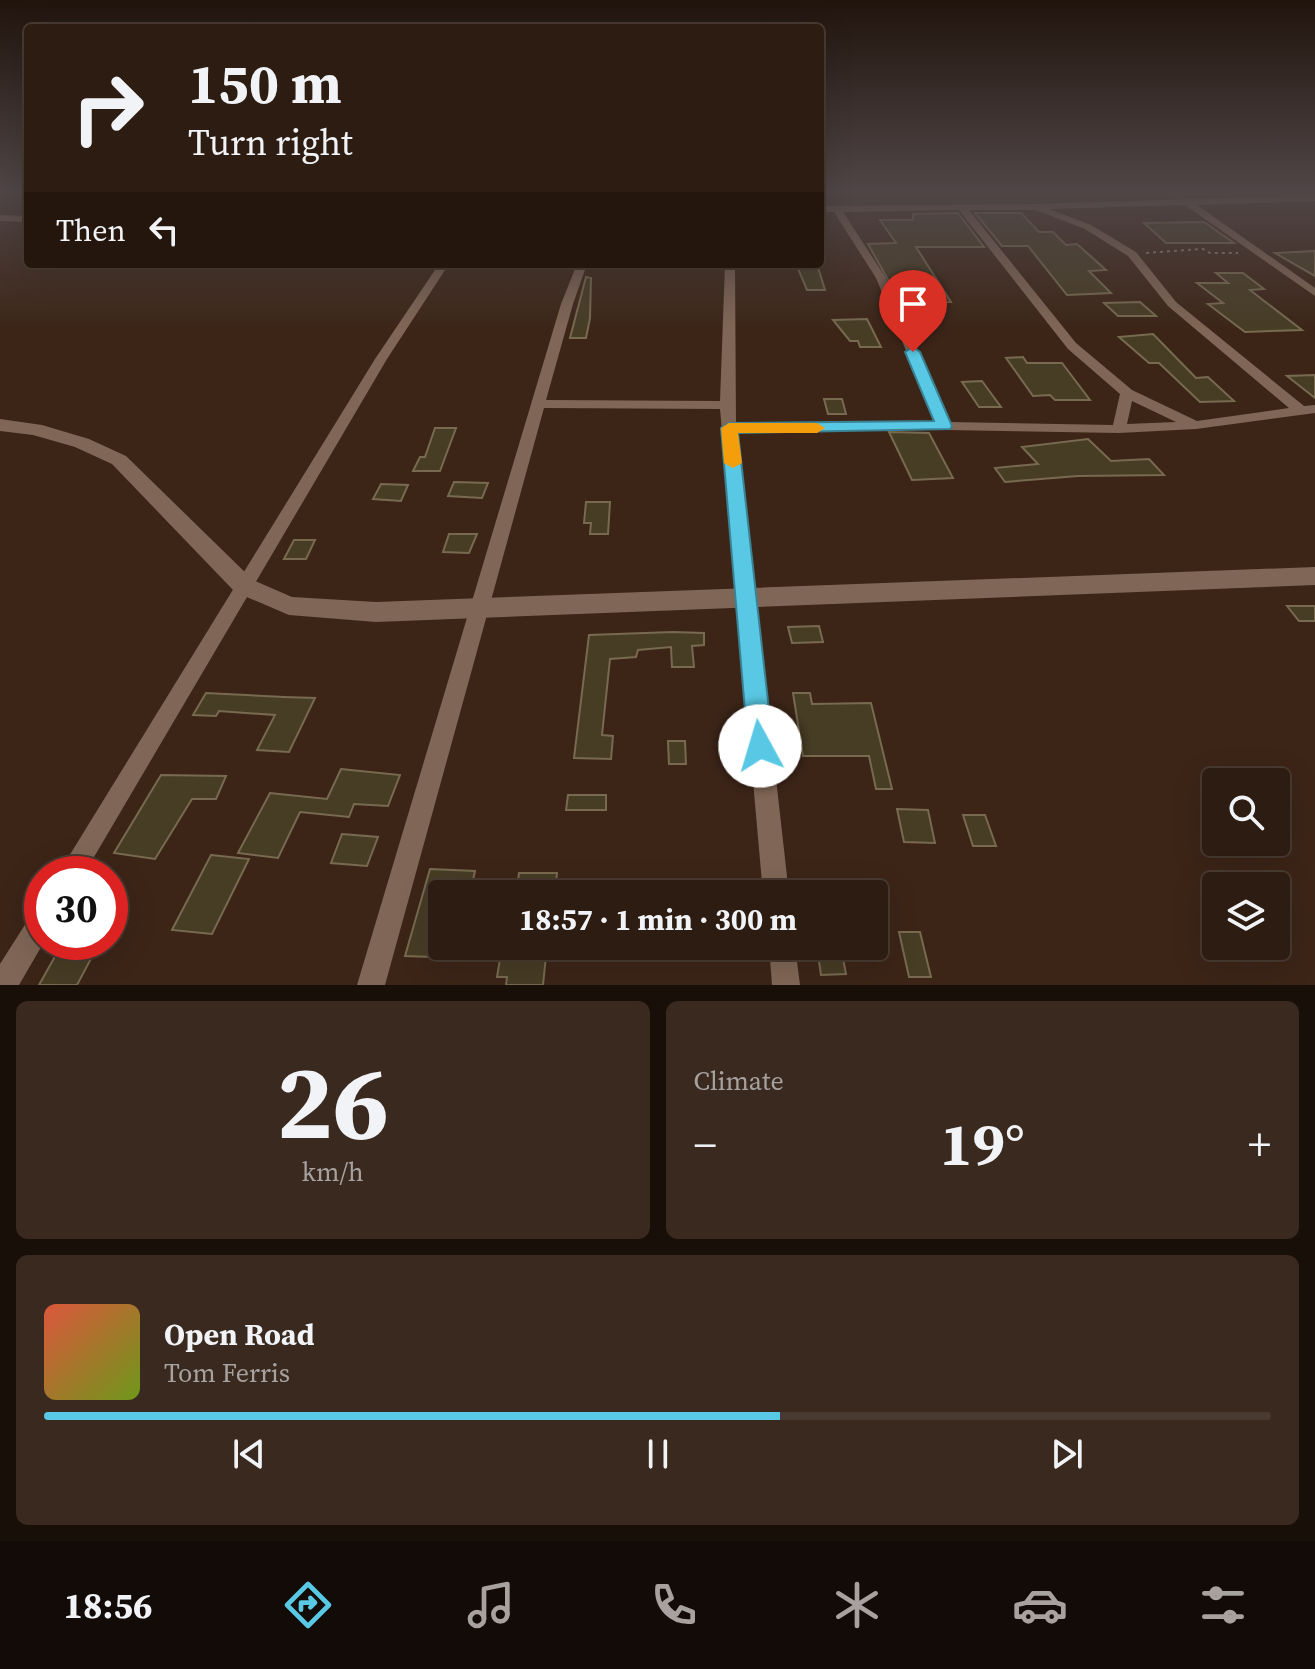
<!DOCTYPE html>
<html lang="en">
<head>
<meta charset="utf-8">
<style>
	body { margin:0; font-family:"Source Serif 4",serif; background:#39291f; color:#f1f3f6; height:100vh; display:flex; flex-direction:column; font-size:30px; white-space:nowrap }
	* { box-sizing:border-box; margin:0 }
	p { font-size:26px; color:#a7a19f }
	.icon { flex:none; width:44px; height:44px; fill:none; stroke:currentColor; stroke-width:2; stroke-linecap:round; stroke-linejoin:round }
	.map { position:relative; height:985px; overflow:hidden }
	.drawer { display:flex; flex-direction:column; gap:16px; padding:16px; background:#190f09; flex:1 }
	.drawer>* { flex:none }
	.hud { position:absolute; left:24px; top:24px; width:800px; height:244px; border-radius:8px; box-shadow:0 8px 32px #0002,0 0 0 2px #483a31; background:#2d1c11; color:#f1f3f6; overflow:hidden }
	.controls { position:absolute; left:1202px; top:768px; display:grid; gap:16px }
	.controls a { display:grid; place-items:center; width:88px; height:88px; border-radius:8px; background:#2d1c11; box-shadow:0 8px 32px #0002,0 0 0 2px #483a31; font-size:40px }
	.speed { position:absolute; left:24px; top:856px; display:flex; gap:16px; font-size:40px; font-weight:700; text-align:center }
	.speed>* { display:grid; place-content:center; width:104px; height:104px; border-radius:50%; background:#2d1c11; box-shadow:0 8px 32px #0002,0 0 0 2px #483a31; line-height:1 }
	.speed .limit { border:12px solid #d22; background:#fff; color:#111 }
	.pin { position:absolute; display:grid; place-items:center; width:68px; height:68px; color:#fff; margin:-82px -34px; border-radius:50% 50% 50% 0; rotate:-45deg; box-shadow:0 0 8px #0007 }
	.pin .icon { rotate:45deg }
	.me { position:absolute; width:88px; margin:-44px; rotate:354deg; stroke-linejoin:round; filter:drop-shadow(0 0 6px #0008) }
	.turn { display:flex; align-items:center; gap:28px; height:168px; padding:0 32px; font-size:36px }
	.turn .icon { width:104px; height:104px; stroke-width:2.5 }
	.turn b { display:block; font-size:56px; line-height:68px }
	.then { display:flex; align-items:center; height:76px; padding:0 32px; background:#0003; gap:16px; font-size:30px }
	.big { font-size:60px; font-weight:700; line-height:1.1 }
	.drawer .widget { flex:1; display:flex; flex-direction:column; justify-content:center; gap:12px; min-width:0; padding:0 28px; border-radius:12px; background:#39291f }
	.drawer .dial { align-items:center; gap:0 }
	.dial b { font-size:104px; line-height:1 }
	.song { display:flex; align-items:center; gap:24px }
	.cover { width:96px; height:96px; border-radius:12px; background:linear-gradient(135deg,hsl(10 70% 55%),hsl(80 70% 35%)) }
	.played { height:8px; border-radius:4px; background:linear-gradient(90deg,#59c8e4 60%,#483a31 60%) }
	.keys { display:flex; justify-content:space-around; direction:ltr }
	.heat { display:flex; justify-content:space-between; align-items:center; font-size:44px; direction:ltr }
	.drawer .tiles { flex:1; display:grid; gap:16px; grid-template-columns:1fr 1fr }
	.widget:last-child { grid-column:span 2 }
	.trip { position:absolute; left:428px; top:880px; width:460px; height:80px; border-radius:8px; background:#2d1c11; box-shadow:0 8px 32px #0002,0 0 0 2px #483a31; font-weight:700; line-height:80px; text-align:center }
	.menu { display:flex; height:128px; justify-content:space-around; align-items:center; background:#120b07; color:#a7a19f }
	.menu .icon { width:56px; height:56px }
	.menu .selected { color:#59c8e4 }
	.menu b { font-size:36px; color:#f1f3f6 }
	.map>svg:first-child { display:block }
	.building { fill:#473c24; stroke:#776a50; stroke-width:2 }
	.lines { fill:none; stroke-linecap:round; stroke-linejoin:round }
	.path { stroke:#927f73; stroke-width:2; stroke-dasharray:3 4; stroke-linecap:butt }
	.minor { fill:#806656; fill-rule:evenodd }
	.tertiary { fill:#806656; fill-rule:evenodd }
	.route { fill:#59c8e4; stroke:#3a8294; stroke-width:2 }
	.slow { fill:#f59e0b }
</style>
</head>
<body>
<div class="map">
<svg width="1315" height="985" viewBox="0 0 1315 985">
	<rect width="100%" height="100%" fill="#3c2517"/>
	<g class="building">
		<polygon points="958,213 984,247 916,247 951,302 901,303 868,244 896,243 880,220 913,220 913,214"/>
		<polygon points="975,213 1021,213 1039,232 1053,232 1066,245 1077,244 1106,270 1089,271 1111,293 1067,295 1028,246 1002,246"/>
		<polygon points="1204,222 1234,243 1166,243 1144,223"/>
		<polygon points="1315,251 1315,276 1275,253"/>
		<polygon points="796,264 817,264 825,290 807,290"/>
		<polygon points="1216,273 1243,273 1264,289 1250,290 1302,330 1245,332 1208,304 1223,303 1197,283 1228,283"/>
		<polygon points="586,277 591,278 590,318 586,338 570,338"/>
		<polygon points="1140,302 1156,316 1118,316 1104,303"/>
		<polygon points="867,319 881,347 860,347 858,341 850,341 833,320"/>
		<polygon points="1153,334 1196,378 1208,377 1234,401 1200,402 1159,363 1149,363 1119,337"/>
		<polygon points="1023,357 1027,363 1062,363 1090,400 1055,400 1050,395 1033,396 1006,358"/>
		<polygon points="1315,375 1315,398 1287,376"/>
		<polygon points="982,381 1001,407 979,407 962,382"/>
		<polygon points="824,399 842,399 846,414 828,414"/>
		<polygon points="435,428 456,428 440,471 413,471 420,457 425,457"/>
		<polygon points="889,432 929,433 953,478 912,480"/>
		<polygon points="1088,439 1111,461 1149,459 1164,475 1078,476 1005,482 995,468 1038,464 1022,447"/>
		<polygon points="454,482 488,483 482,498 448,496"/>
		<polygon points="381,484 408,485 401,501 373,499"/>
		<polygon points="586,502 610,502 608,534 590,534 591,523 584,523"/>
		<polygon points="449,534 477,534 469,553 443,552"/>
		<polygon points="294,540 315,540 306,559 284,559"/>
		<polygon points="1287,606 1315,606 1315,621 1299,621"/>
		<polygon points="819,626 823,642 792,643 788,627"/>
		<polygon points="673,632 704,633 704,645 692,646 694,667 672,667 671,647 638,650 636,657 610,659 602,735 613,736 611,759 574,758 589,635"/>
		<polygon points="206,693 284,697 315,698 289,752 257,750 275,715 219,711 216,716 193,715"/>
		<polygon points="793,693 810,693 812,704 871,703 892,789 876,789 869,756 803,756"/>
		<polygon points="668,741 685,741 686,764 669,764"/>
		<polygon points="341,769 400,775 388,806 354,804 349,817 300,812 278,858 238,853 270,793 327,799"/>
		<polygon points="161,775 226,776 216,799 192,799 155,859 114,853"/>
		<polygon points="568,795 606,795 606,810 566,810"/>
		<polygon points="897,809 928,810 935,843 904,842"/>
		<polygon points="963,815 985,815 996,846 973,846"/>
		<polygon points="342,834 378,837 367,866 331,863"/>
		<polygon points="211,855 249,859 212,934 172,930"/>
		<polygon points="430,869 475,871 470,894 436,897 430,931 437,934 433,957 405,956"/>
		<polygon points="519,873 557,873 555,894 516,894"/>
		<polygon points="899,932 920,932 931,977 909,977"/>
		<polygon points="528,946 547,946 543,985 506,985 507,977 497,977 501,953 527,953"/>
		<polygon points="817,948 841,948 846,974 821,975"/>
		<polygon points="58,951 94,953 77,985 39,985"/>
	</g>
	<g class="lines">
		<polyline class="path" points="1146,253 1203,249 1210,253 1238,253"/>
		<g class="minor">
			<path d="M1315 195V201L1197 205 1315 288V296L1185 205 1049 209 1091 225 1136 252 1176 302 1304 406 1315 405V413L1196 429 1119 433 890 429 737 432 789 894H763L720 409 544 408 385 985H357L561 304 577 264H587L573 304 546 400 720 401 725 264H735L736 424 935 421 876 278 834 212H820V206L1035 204ZM959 210 1068 349 1120 394 1113 425 949 422 886 278 843 212ZM969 210H1036L1085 229 1128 256 1168 306 1289 408 1197 421 1132 390 1076 343ZM1132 401 1176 422 1127 424Z"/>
			<polygon points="0,215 28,216 28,222 0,221"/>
			<polygon points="87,264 315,264 310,267 93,270"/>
			<polygon points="439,264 449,264 387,359 84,874 58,874 375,359"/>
			<polygon points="42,908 42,942 44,942 19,985 0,985 0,964 33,912"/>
			<polygon points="769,946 795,946 800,985 772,985"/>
		</g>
		<polygon class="tertiary" points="0,419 42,425 89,439 126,456 253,580 292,597 376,602 1315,567 1315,585 376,622 289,615 235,592 112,464 75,447 33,435 0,431"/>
	</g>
	<linearGradient id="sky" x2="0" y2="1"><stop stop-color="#21140d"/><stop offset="0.58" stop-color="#504647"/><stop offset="1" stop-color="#504647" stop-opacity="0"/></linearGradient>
	<rect width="1315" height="331" fill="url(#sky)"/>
	<polygon class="route" points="913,347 920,352 952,426 950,429 738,433 773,746 769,754 760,757 752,754 748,746 721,428 729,423 934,421 905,352"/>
	<polygon class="slow" points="729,423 817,423 825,428 817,433 738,433 742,463 733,468 724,463 721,428"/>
</svg>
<div class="controls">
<a><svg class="icon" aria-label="search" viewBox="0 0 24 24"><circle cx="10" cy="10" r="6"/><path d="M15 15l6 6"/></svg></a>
<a><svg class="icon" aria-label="layers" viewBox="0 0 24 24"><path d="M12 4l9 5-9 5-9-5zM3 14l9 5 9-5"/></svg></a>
</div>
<div class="speed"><div class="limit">30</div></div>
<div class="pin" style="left:913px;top:352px;background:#d93025"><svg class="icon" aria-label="arrive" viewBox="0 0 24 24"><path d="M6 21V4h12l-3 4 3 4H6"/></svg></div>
<svg class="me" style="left:760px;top:746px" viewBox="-20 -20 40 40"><circle r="19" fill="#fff"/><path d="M0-13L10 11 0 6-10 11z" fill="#59c8e4"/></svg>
<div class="trip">18:57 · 1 min · 300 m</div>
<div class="hud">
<div class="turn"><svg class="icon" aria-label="right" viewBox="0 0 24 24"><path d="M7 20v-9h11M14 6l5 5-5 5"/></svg><div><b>150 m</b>Turn right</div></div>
<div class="then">Then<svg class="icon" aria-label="left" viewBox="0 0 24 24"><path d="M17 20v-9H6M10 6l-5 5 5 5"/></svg></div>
</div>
</div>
<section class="drawer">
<div class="tiles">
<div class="widget dial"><b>26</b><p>km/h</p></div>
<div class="widget"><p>Climate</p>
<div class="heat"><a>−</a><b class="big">19°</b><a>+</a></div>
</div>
<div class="widget">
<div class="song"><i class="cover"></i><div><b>Open Road</b><p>Tom Ferris</p></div></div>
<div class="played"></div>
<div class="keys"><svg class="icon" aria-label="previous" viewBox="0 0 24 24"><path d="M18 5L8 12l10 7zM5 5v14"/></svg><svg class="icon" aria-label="pause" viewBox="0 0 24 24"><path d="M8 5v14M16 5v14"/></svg><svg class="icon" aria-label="next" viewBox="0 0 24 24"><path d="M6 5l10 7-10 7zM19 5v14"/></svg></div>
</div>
</div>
</section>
<nav class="menu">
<b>18:56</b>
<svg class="icon selected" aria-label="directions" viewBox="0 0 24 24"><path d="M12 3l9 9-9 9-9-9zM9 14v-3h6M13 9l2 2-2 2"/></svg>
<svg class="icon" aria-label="music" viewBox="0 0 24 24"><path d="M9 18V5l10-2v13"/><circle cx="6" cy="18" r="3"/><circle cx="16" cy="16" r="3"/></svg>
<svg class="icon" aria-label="phone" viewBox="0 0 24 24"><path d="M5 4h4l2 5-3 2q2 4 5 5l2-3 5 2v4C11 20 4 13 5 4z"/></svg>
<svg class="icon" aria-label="climate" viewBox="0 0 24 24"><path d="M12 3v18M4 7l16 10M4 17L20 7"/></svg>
<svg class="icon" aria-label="car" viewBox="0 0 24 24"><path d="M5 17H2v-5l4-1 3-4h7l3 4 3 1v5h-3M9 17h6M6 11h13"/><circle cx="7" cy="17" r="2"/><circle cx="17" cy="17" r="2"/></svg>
<svg class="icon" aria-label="filters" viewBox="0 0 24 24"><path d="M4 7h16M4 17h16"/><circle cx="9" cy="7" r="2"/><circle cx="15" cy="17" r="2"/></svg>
</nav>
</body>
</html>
